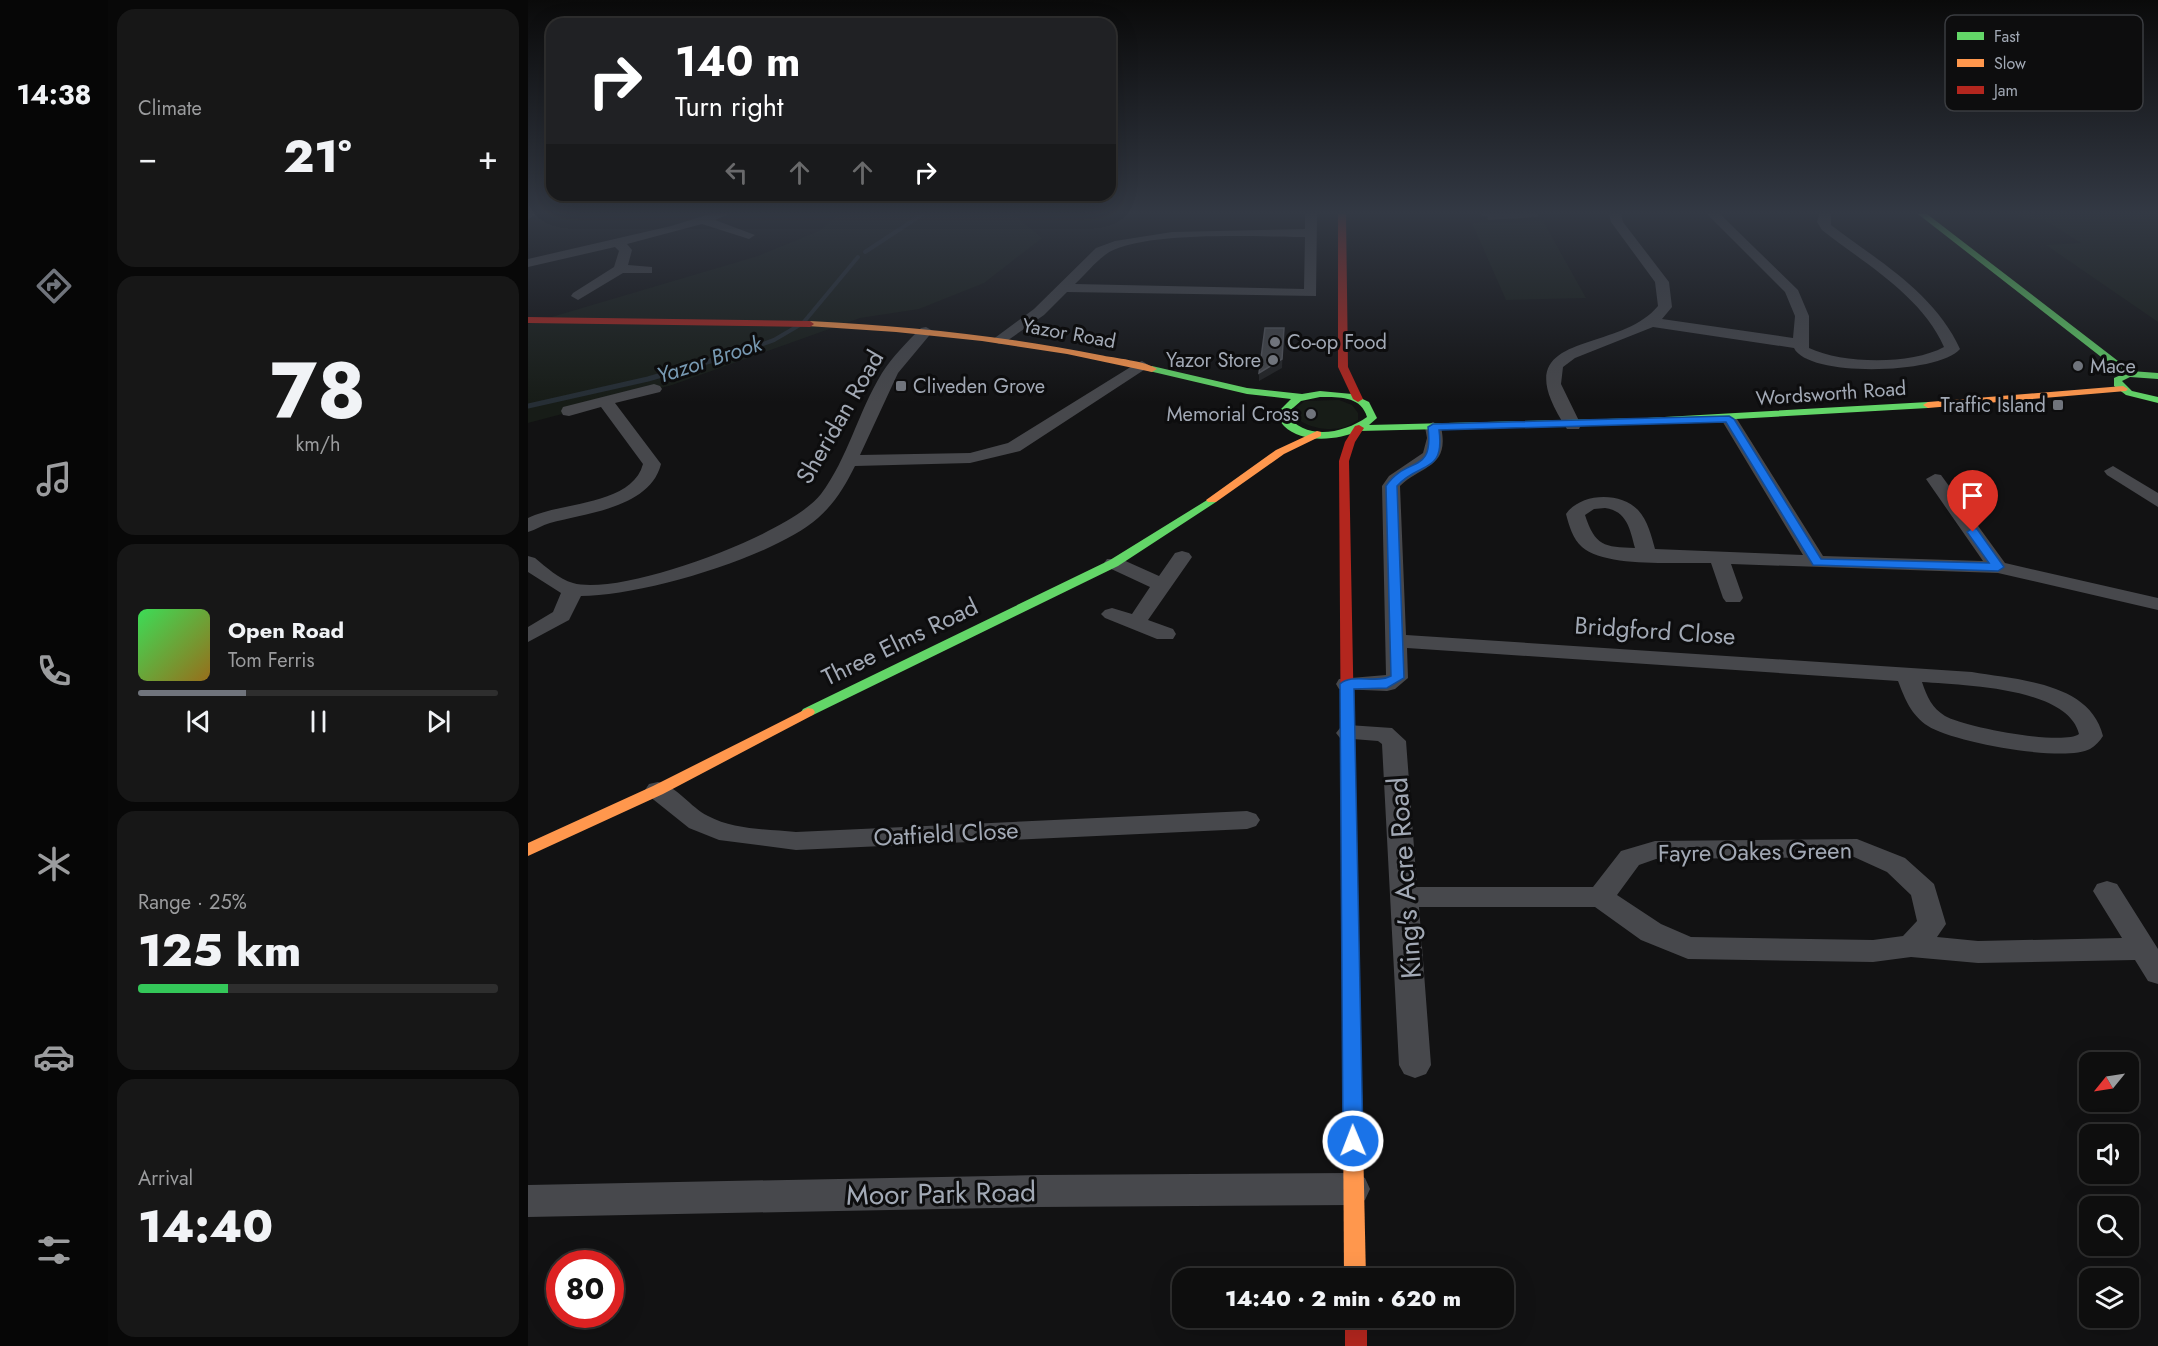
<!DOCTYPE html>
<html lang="en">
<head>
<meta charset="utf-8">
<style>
	body { margin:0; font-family:Jost,sans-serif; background:#171717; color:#f1f3f6; height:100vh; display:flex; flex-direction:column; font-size:22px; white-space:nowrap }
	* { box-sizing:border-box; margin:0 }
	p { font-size:20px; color:#9b9c9e }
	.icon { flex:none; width:33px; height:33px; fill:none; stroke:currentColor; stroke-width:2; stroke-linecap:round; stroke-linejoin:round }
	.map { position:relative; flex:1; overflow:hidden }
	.details { display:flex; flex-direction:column; gap:9px; padding:9px; background:#080808; width:420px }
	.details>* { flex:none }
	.banner { position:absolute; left:18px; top:18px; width:570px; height:183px; border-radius:18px; box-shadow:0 6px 24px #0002,0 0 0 2px #2e2e2e; background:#202124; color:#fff; overflow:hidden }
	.needle { width:39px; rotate:240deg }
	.buttons { position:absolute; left:1551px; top:1052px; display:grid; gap:12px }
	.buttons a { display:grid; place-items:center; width:60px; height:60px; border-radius:12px; background:#0e0e0e; box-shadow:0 6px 24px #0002,0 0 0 2px #2e2e2e; font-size:30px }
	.speed { position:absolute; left:18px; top:1250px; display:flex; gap:12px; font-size:30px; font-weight:700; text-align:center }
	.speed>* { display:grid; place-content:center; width:78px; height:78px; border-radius:50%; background:#0e0e0e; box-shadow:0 6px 24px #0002,0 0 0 2px #2e2e2e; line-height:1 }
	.speed .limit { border:9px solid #d22; background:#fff; color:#111 }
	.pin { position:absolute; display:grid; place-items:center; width:51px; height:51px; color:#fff; margin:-62px -26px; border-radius:50% 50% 50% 0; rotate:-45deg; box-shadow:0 0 6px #0007 }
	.pin .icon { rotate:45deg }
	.me { position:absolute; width:66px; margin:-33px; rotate:359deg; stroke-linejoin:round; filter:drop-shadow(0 0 4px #0008) }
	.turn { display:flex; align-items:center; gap:21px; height:126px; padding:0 30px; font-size:27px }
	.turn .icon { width:78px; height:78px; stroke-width:2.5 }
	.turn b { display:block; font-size:42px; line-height:51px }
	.lanes { display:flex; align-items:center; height:57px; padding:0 30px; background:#0003; justify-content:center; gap:30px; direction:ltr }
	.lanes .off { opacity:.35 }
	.big { font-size:45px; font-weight:800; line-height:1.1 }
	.details .tile { flex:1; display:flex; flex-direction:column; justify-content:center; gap:9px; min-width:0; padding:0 21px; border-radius:18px; background:#171717 }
	.details .dial { align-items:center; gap:0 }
	.dial b { font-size:78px; line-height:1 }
	.song { display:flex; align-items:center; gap:18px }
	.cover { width:72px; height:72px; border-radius:9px; background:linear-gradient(135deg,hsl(130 70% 55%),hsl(40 70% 35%)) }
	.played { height:6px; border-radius:3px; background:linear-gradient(90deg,#70747c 30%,#2e2e2e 30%) }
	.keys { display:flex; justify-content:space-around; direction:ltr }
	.heat { display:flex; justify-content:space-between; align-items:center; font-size:33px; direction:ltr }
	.charge { height:9px; border-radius:4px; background:linear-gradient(90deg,#34c759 25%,#2e2e2e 0) }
	.trip { position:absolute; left:644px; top:1268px; width:342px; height:60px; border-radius:18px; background:#0e0e0e; box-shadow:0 6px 24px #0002,0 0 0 2px #2e2e2e; font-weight:800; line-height:60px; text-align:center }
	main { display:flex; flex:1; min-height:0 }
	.tabs { display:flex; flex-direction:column; width:108px; justify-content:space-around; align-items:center; background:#060606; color:#9b9c9e }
	.tabs .icon { width:42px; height:42px }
	.tabs .selected { color:#70747c }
	.tabs b { font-size:27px; color:#f1f3f6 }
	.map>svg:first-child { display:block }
	.green { fill:#171c17 }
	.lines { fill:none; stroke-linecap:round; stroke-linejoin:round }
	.stream-far1 { stroke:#262e35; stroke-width:4 }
	.stream { stroke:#262e35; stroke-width:5 }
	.street { fill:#47484c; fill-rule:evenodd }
	.fast { fill:#63d668; fill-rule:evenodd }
	.slow { fill:#ff974d; fill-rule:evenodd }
	.jam { fill:#b3261e; fill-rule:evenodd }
	.wall { fill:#37383c }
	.shaded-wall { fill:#232426 }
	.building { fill:#434549; stroke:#52545a; stroke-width:1.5 }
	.route { fill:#1a73e8; stroke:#114b97; stroke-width:1.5 }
	.poi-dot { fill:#70747c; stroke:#0d0d0e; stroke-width:2 }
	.labels { text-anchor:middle; stroke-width:6; stroke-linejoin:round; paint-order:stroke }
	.far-street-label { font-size:20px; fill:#a2a9b5; stroke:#0d0d0e }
	.far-poi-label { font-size:20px; fill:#a2a9b5; stroke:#0d0d0e; text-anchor:start }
	.far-water-label { font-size:22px; font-style:italic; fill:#7799b2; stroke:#0d0d0e }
	.street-label { font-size:24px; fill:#a2a9b5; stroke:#0d0d0e }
	.near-street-label { font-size:28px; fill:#a2a9b5; stroke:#0d0d0e }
	.key { fill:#0d0d0e; stroke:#3a3c40; stroke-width:1.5 }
	.key-label { font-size:16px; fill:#a2a9b5 }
</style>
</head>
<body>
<main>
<nav class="tabs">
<b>14:38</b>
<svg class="icon selected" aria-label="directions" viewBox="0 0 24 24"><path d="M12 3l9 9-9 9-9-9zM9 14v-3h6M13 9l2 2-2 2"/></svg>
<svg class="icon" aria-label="music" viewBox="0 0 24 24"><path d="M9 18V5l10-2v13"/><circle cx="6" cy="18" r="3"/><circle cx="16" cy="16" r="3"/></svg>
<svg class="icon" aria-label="phone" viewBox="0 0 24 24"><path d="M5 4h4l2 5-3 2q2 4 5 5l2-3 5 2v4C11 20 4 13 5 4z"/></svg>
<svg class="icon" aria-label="climate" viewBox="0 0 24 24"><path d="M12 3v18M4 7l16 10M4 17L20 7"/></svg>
<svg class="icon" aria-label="car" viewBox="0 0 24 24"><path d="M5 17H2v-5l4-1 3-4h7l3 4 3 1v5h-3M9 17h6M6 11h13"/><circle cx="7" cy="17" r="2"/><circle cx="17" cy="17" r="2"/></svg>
<svg class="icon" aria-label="filters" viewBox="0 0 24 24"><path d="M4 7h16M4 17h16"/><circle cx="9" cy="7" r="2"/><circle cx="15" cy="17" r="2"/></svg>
</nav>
<section class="details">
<div class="tile"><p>Climate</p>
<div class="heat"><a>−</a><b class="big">21°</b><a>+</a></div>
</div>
<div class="tile dial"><b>78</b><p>km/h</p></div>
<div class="tile">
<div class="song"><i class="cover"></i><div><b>Open Road</b><p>Tom Ferris</p></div></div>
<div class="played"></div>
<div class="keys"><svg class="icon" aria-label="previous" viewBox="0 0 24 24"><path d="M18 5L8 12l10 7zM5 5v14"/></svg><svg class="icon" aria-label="pause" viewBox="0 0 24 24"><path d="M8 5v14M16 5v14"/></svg><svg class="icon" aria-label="next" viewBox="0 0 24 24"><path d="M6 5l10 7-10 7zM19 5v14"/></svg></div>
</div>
<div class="tile"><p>Range · 25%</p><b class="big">125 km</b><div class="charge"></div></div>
<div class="tile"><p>Arrival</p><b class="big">14:40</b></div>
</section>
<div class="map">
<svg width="1630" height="1346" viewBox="0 0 1630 1346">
	<rect width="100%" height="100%" fill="#121213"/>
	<g class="green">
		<polygon points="311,214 485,214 514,238 456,283 391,309 332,318 144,385 0,423 0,324 230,256 291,231"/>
		<polygon points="1487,214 1630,214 1630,322 1518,245 1553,243 1518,221 1494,218"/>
		<polygon points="1015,221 1058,298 978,300 944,223"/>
		<path d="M811 400 824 405 830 413V420C826 422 821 426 817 427 801 432 772 428 764 411L777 401Z"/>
	</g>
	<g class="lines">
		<g class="stream-far1">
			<polyline points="337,252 395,214"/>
			<polyline points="215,351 246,340 275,323 330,257"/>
		</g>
		<polyline class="stream" points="0,406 120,379 220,350"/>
		<g class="street">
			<polygon points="0,214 9,214 0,219"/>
			<polygon points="182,214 201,214 187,220 227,235 221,239 174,224 99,244 104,250 100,265 124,267 124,273 95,273 50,300 43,296 45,293 86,267 91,251 87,247 0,267 0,259 143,226"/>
			<path d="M777 214H789L788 296 539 292 516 315 476 343 471 344 464 340 506 309 568 248 587 241 644 232 777 229ZM777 237 776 289 547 284C557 275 566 263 577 255 610 230 733 237 777 237Z"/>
			<path d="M1081 214H1093L1095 222 1141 282 1144 307 1134 319 1265 338 1267 316 1257 292 1179 214H1192L1270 290 1281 316V348C1315 364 1383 365 1416 347 1394 296 1336 263 1294 230L1289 222 1291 214H1303V225C1349 260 1407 293 1432 349 1412 374 1280 378 1266 348L1125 327 1047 358 1035 367 1033 384 1053 425 1051 429H1039C971 327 1088 357 1130 306L1127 282 1083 222Z"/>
			<path d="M398 327 405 331 370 373 332 455 442 453 480 443 609 363 614 361 622 366 492 451 442 463 327 466C317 486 307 503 290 518 244 558 113 596 53 596L41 620 0 642V627L25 612 33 593 0 572V556L7 558C18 567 31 579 45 583 93 597 263 534 293 494 320 458 330 412 354 373 365 356 379 342 393 328Z"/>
			<path d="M126 384 132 386 134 389 132 392 87 403 133 464C122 508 58 513 22 523 14 525 8 530 0 532V518C31 502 104 506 115 464L73 407 41 416 35 415 33 411 35 407Z"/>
			<path d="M1201 414 1209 419 1295 556 1455 561 1398 479 1407 474 1413 475 1477 563 1630 598V610L1470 573 1203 564 1215 598 1212 602H1198L1195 598 1183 563C1152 562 1077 568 1054 547 1045 539 1041 526 1038 514 1052 493 1092 491 1110 510 1120 521 1123 535 1127 549L1275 555 1193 419ZM1077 508C1099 511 1102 529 1107 548 1076 547 1067 546 1057 515L1066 509Z"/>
			<path d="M905 422 913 427C922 468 894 465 872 486L878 635 1444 672C1490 680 1562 682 1575 736 1572 741 1567 746 1562 749 1537 763 1424 742 1400 726 1383 715 1377 699 1370 681L879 648 880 678 867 689 859 691 811 689 808 684 811 679 858 675 854 486 861 476 895 453 899 438 897 427ZM1394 682C1433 685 1540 687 1551 734 1535 746 1436 727 1417 716 1404 708 1399 697 1394 682Z"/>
			<polygon points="1585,466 1630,493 1630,507 1579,475 1576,471"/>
			<polygon points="654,551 661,553 664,557 620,620 645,629 648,634 645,639 629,639 577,618 573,614 577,610 584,608 604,614 622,587 579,567 576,563 579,559 593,559 631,576 647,553"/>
			<path d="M820 725 864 728 878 741 889 887H1065L1093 851 1127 841 1329 839 1377 858 1406 884 1418 924 1409 937 1450 941 1594 938 1565 891 1569 884 1579 881 1589 884 1630 949V984L1620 981 1607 960 1450 963 1383 957 1345 962 1160 959 1113 940 1067 907H891L903 1065 898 1074 887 1078 876 1074 871 1065 854 744 850 741 812 738 808 733 812 728ZM1326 857 1359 872 1383 895 1389 921 1375 936 1345 940 1163 937 1133 924 1089 895 1111 865 1128 859Z"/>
			<path d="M130 782C150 787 162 807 180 816 206 830 239 829 268 832L719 811 728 814 732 820 728 826 719 829 268 850 191 840 161 828 121 796 117 790 121 784Z"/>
			<polygon points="825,1173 837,1178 842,1189 837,1200 825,1205 510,1207 0,1217 0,1185 510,1175"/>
		</g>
		<g class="fast">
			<polygon points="1390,214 1399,214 1603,371 1630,373 1630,379 1602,377 1594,381 1604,391 1630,397 1630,403 1598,395 1586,386 1586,378 1595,374"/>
			<path d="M624 366 719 388 774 394 792 391 824 394 841 402 849 418 841 425 1119 418 1400 402 1405 405 1400 408 1119 424 831 431C810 440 774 444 756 426 753 423 751 418 748 414L763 399 719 394 621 371 619 369ZM792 397C811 397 833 396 839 417 815 434 777 441 758 414L773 401Z"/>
			<polygon points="684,497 688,498 688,502 590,566 285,715 280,716 273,712 275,709 582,560"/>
		</g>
		<g class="slow">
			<path d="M282 321C380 326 476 336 572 355 586 358 618 361 629 369L624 372 539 354 454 341 368 332 279 326V322Z"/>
			<polygon points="1595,386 1600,389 1598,391 1400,408 1395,405 1400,402"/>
			<polygon points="789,431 793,432 793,436 756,454 688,502 680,502 678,500 748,450"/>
			<polygon points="280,708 285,709 287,712 285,715 135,794 0,856 0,843 125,786"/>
			<polygon points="820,768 825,770 827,773 838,1278 816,1278 813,773 815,770"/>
		</g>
		<g class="jam">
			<polygon points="810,214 818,214 820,367 835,399 830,402 825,399 810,367"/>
			<polygon points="0,317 282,321 286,324 282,327 0,323"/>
			<polygon points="831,425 836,428 827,442 821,461 827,773 825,776 815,776 813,773 811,461 817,442 827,426"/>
			<rect x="817" y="1317" width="22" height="29"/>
		</g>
	</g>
	<polygon class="wall" points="953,214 1010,214 1010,217 960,220 959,216 954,216"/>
	<polygon class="shaded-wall" points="756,328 754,368 731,381 731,373"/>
	<polygon class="building" points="737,328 756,328 754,359 731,373"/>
	<linearGradient id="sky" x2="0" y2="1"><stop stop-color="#0a0a0a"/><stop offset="0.53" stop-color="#333944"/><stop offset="1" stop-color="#333944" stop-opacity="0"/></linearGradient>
	<rect width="1630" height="402" fill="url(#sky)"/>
	<path class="route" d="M1201 416 1206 419 1293 559 1461 563 1439 532 1445 528 1449 529 1476 567 1470 571 1285 565 1198 422 911 430C917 475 891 461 869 486L876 678 859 688 826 689 835 1141 832 1147 825 1150 817 1147 815 1141 812 684C824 673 848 684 863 676L858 486C879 455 906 476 900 427L905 424Z"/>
	<g class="poi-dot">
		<circle cx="747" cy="342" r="6"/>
		<circle cx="745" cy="360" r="6"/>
		<circle cx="1550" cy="366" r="6"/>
		<rect x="367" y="380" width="12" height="12" rx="3"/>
		<rect x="1524" y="399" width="12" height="12" rx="3"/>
		<circle cx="783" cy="414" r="6"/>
	</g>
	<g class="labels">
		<g class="far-street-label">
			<text transform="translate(541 333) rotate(10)" y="7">Yazor Road</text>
			<text transform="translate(1303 393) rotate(-4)" y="7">Wordsworth Road</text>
		</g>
		<g class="far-poi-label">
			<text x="759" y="349">Co-op Food</text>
			<text x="733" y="367" text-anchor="end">Yazor Store</text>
			<text x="1562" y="373">Mace</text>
			<text x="385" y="393">Cliveden Grove</text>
			<text x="1518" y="412" text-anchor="end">Traffic Island</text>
			<text x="771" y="421" text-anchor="end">Memorial Cross</text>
		</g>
		<g class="far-water-label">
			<text transform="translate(181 359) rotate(-18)" y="8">Yazor Brook</text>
		</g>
		<g class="street-label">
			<text transform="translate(312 417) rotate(-60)" y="8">Sheridan Road</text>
			<text transform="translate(1127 631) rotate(4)" y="8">Bridgford Close</text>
			<text transform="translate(372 642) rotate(-26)" y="8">Three Elms Road</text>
			<text transform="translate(418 834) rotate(-3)" y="8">Oatfield Close</text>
			<text transform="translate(1227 852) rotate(-1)" y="8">Fayre Oakes Green</text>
		</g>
		<g class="near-street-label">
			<text transform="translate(876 878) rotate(-94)" y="10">King's Acre Road</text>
			<text transform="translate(413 1193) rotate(-1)" y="10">Moor Park Road</text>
		</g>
	</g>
	<rect x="1417" y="15" width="198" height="96" rx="9" class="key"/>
	<rect x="1429" y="32" width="27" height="8" fill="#63d668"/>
	<rect x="1429" y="59" width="27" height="8" fill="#ff974d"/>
	<rect x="1429" y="86" width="27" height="8" fill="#b3261e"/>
	<g class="key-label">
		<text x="1466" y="42">Fast</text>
		<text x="1466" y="69">Slow</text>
		<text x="1466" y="96">Jam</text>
	</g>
</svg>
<div class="buttons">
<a><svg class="needle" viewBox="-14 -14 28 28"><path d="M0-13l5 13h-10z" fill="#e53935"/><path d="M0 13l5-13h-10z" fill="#9b9c9e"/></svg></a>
<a><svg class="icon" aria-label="sound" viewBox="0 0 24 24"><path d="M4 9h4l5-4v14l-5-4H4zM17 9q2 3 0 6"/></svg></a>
<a><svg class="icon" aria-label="search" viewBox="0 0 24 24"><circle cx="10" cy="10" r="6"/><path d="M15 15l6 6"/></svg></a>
<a><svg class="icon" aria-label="layers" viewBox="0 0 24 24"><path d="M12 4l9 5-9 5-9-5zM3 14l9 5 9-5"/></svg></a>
</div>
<div class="speed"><div class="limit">80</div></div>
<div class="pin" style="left:1445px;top:532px;background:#d93025"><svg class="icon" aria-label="arrive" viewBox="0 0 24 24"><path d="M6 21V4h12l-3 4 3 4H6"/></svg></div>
<svg class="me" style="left:825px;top:1141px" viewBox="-20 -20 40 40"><circle r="17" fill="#1a73e8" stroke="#fff" stroke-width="3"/><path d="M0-11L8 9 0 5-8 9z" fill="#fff"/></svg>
<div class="trip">14:40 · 2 min · 620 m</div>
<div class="banner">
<div class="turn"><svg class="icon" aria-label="right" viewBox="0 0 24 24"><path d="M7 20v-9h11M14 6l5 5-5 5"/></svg><div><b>140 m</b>Turn right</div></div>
<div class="lanes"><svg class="icon off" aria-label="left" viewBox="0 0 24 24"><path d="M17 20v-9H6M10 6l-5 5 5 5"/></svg><svg class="icon off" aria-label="ahead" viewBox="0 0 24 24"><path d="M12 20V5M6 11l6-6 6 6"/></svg><svg class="icon off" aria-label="ahead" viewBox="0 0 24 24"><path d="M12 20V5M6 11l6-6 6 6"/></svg><svg class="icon" aria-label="right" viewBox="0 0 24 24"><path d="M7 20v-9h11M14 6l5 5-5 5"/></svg></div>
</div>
</div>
</main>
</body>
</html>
